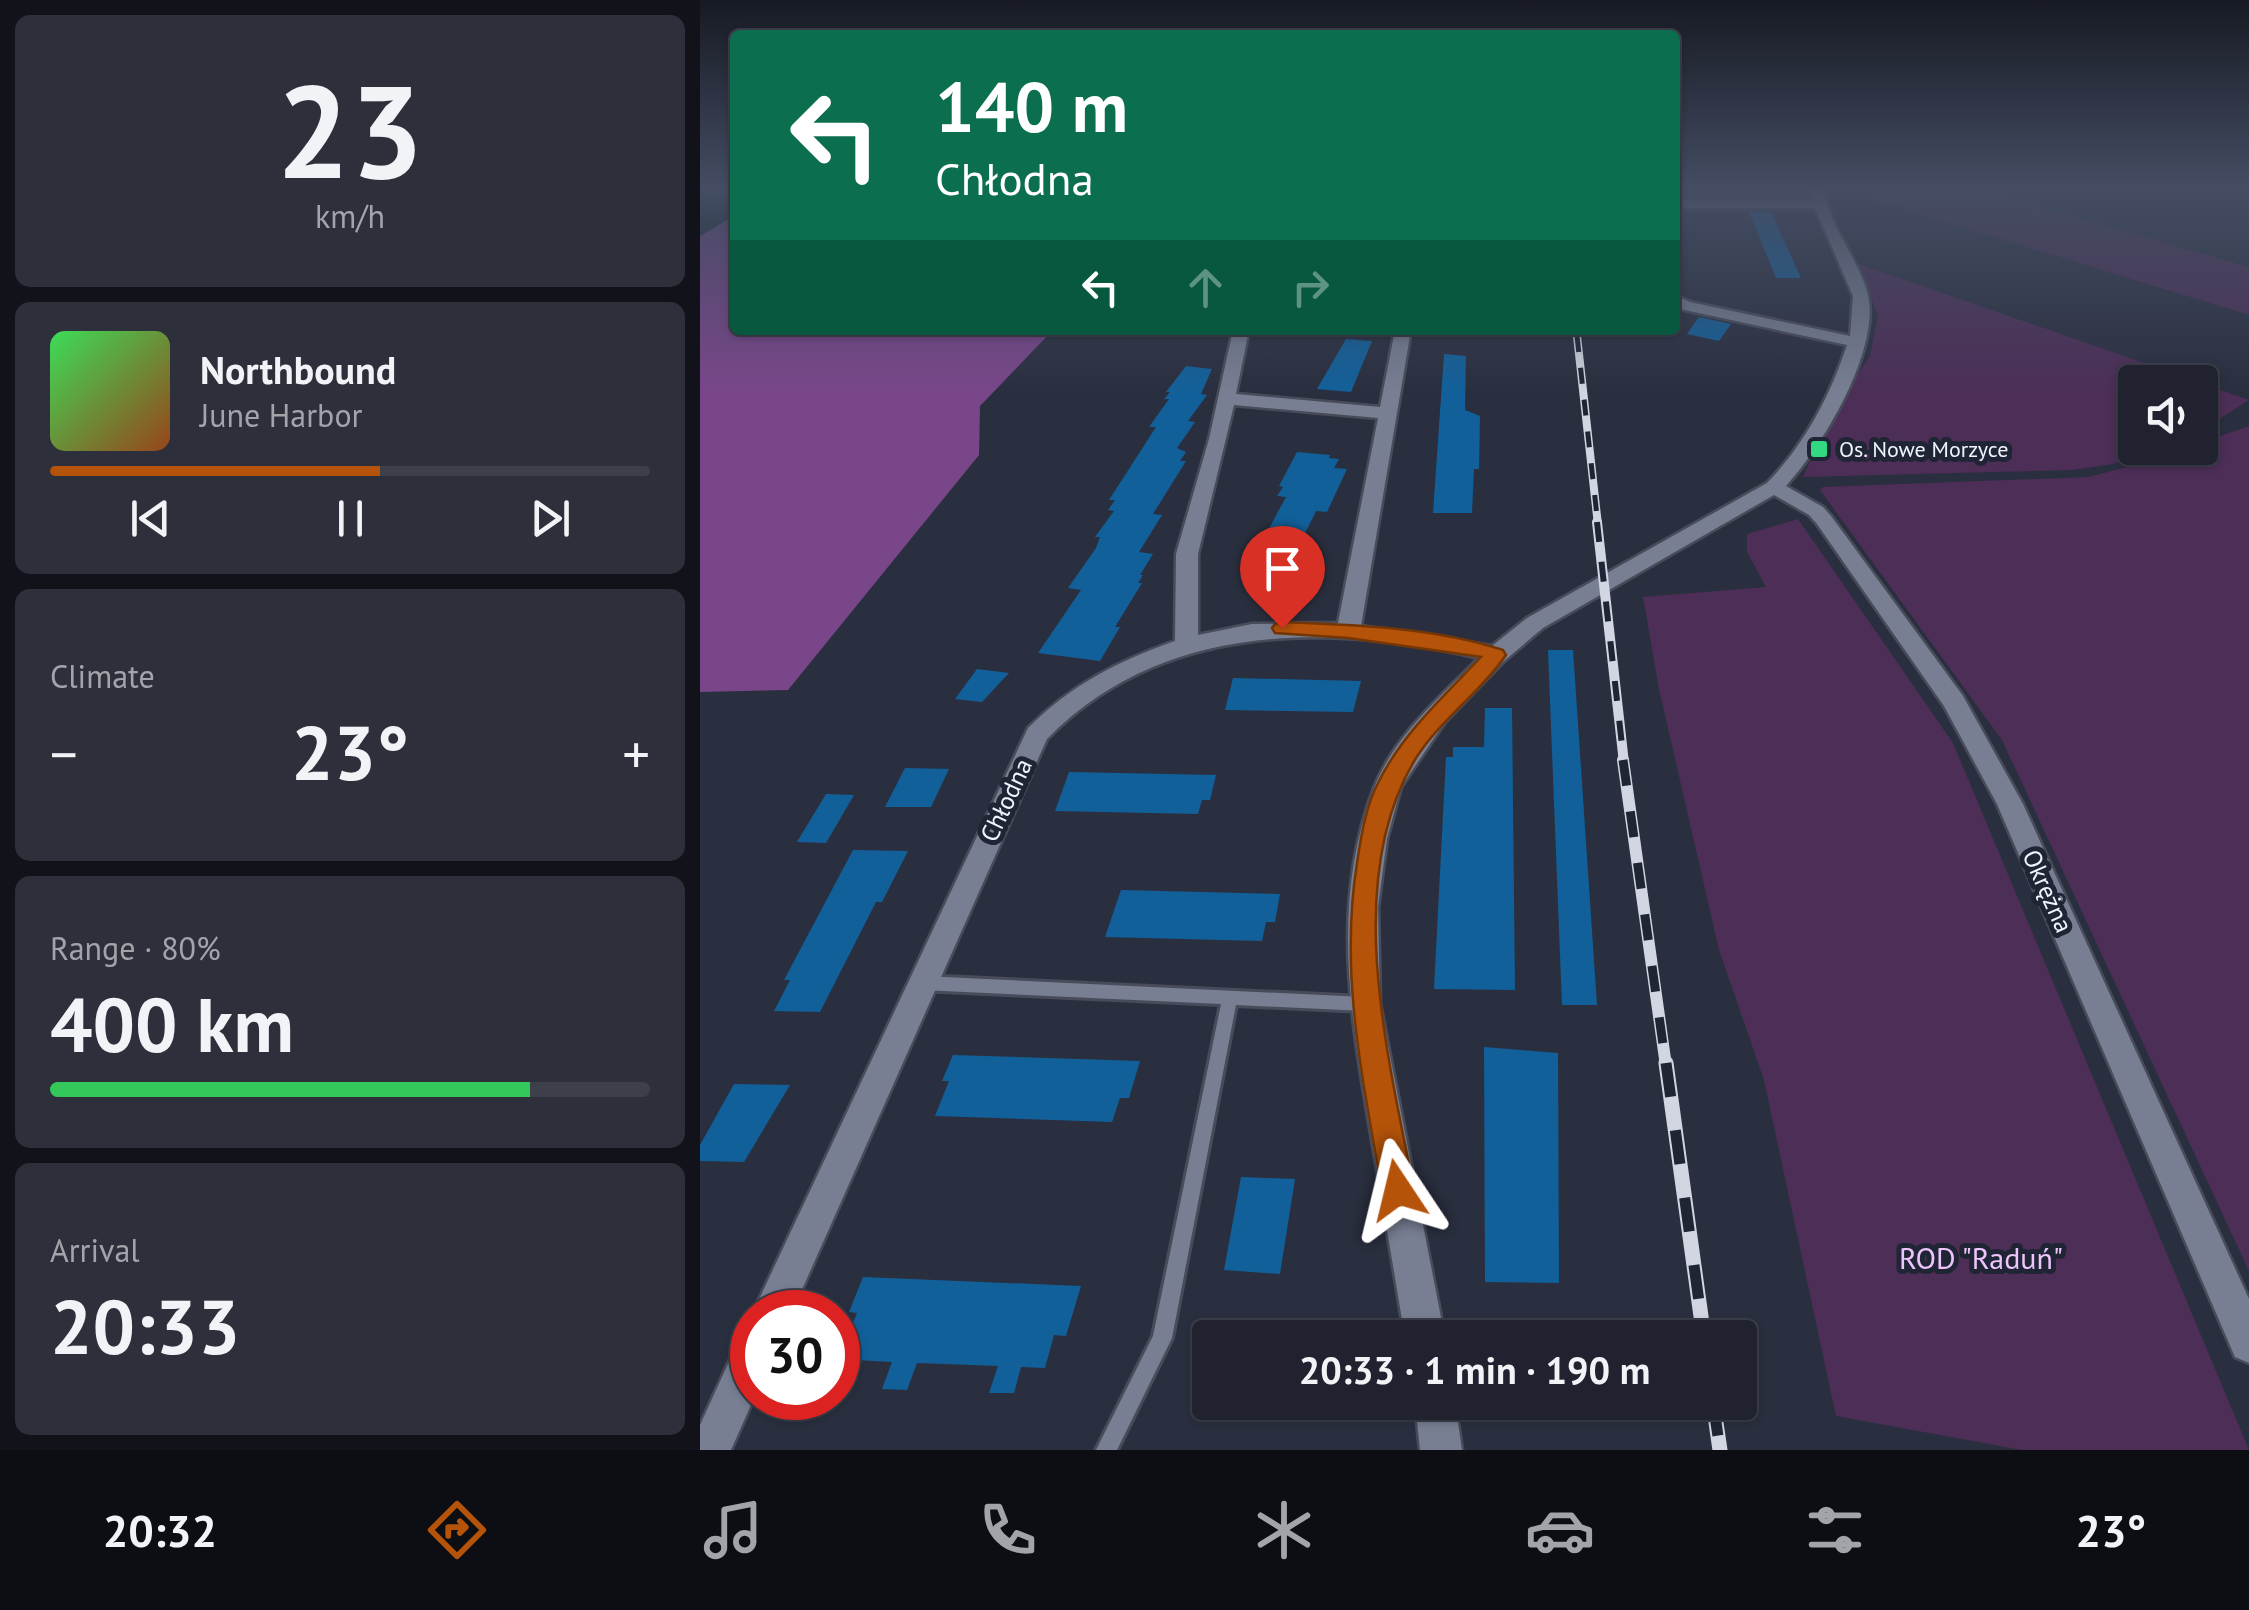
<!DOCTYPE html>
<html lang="en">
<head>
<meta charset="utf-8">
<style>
	body { margin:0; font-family:"PT Sans",sans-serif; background:#2d2f3b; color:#f1f3f6; height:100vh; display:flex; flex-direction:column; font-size:38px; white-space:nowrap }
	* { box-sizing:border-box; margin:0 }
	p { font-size:32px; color:#a2a4aa }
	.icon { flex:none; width:55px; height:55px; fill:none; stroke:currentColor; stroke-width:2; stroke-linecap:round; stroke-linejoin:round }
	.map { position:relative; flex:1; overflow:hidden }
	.details { display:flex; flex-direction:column; gap:15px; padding:15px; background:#12131a; width:700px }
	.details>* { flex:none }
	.banner { position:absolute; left:30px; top:30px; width:950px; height:305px; border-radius:10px; box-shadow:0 2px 8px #0004,0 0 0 2px #3d404b; background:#0b6e4f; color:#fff; overflow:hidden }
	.buttons { position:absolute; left:1418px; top:365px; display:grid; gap:20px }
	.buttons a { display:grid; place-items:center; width:100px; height:100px; border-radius:10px; background:#20232f; box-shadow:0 2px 8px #0004,0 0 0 2px #3d404b; font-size:50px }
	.speed { position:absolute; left:30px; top:1290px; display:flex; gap:20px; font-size:50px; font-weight:700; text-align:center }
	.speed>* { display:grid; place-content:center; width:130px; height:130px; border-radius:50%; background:#20232f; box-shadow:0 2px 8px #0004,0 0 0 2px #3d404b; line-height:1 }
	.speed .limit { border:15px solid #d22; background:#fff; color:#111 }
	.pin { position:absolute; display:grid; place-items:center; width:85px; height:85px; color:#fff; margin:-102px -42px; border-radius:50% 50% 50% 0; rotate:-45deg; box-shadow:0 0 10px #0007 }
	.pin .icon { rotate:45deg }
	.me { position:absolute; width:110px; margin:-55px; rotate:350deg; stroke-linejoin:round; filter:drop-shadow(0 0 8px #0008) }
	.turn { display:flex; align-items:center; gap:35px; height:210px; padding:0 40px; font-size:45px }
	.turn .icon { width:130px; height:130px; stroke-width:2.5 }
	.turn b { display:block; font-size:70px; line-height:85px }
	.lanes { display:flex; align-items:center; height:95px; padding:0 40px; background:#0003; justify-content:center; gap:50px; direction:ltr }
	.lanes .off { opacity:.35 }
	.big { font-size:75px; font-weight:800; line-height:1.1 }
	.details .tile { flex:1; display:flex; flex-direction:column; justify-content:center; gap:15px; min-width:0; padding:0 35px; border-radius:15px; background:#2d2f3b }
	.details .dial { align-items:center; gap:0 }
	.dial b { font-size:130px; line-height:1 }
	.song { display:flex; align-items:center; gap:30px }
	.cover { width:120px; height:120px; border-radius:15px; background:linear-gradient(135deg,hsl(130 70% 55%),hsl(20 70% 35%)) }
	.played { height:10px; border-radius:5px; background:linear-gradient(90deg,#b45309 55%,#3d404b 55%) }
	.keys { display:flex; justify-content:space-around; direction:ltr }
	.heat { display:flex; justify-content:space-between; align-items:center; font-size:55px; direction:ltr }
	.charge { height:15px; border-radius:8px; background:linear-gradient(90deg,#34c759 80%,#3d404b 0) }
	.trip { position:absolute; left:492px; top:1320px; width:565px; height:100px; border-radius:10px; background:#20232f; box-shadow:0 2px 8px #0004,0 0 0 2px #3d404b; font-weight:800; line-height:100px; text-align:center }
	.tab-bar { display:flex; height:160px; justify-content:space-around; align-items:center; background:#0d0e13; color:#a2a4aa }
	.tab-bar .icon { width:70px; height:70px }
	.tab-bar .on { color:#b45309 }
	.tab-bar b { font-size:45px; color:#f1f3f6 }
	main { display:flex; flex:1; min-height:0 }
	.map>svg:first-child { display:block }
	.green { fill:#4c2e56 }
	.forest { fill:#79468a }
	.water { fill:#0a191f }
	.building { fill:#12609a }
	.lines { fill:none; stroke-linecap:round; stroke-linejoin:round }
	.service-casing { stroke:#484c5a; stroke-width:6 }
	.minor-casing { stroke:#484c5a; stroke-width:5 }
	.service { fill:#787f92; fill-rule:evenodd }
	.minor { fill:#787f92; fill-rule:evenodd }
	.rail-far4-casing { stroke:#d2d6e2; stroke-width:6 }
	.rail-far3-casing { stroke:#d2d6e2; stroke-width:8 }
	.rail-far2-casing { stroke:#d2d6e2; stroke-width:10 }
	.rail-far1-casing { stroke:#d2d6e2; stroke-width:12 }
	.rail-casing { stroke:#d2d6e2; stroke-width:15 }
	.rail-far4 { stroke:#202535; stroke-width:4; stroke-dasharray:12; stroke-linecap:butt }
	.rail-far3 { stroke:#202535; stroke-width:5; stroke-dasharray:16; stroke-linecap:butt }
	.rail-far2 { stroke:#202535; stroke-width:6; stroke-dasharray:20; stroke-linecap:butt }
	.rail-far1 { stroke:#202535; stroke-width:9; stroke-dasharray:26; stroke-linecap:butt }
	.rail { stroke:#202535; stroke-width:11; stroke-dasharray:34; stroke-linecap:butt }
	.route { fill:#b45309; stroke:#753606; stroke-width:2.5 }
	.poi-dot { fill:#32d882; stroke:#202535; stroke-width:4 }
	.labels { text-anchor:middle; stroke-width:10; stroke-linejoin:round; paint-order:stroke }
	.far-poi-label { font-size:22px; fill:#f0f4ff; stroke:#202535; text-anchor:start }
	.street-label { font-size:25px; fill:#f0f4ff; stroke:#202535 }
	.near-park-label { font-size:30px; fill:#eec4fd; stroke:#202535 }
</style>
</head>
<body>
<main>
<section class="details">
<div class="tile dial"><b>23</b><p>km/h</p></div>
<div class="tile">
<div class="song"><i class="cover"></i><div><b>Northbound</b><p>June Harbor</p></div></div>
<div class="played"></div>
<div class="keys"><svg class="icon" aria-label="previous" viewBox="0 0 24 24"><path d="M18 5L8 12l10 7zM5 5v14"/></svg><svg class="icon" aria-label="pause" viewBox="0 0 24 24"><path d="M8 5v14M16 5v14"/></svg><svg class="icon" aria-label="next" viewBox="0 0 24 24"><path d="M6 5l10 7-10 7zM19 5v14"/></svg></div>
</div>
<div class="tile"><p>Climate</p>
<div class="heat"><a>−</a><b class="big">23°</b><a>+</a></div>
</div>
<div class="tile"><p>Range · 80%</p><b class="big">400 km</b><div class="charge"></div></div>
<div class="tile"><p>Arrival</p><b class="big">20:33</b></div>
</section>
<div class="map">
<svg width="1549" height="1450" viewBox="0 0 1549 1450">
	<rect width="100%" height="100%" fill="#2a2f3f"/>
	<g class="green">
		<polygon points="1141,190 1281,190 1549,267 1549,315"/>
		<polygon points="1156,263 1499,382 1435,382 1435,448 1457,448 1413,464 1372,470 1103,477 1133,411 1170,356 1178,315"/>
		<polygon points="1500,383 1549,400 1500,431"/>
		<polygon points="1549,426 1549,1271 1302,740 1120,490 1123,487 1389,477 1500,448 1500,443"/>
		<polygon points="1098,519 1253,743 1549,1450 1322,1450 1136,1416 1064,1080 1019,950 959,689 943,597 1066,587 1047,552 1047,534"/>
	</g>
	<polygon class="forest" points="35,215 35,330 353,330 280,406 279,455 88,690 0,692 0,236"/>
	<polygon class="water" points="0,190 35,190 35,215 0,236"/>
	<g class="building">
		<polygon points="1049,212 1071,212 1101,278 1076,278"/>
		<polygon points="999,317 1031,324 1019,341 987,334"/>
		<polygon points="646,339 672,341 651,392 617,389"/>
		<polygon points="744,354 766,356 765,410 780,416 779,469 774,469 772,513 733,513"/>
		<polygon points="486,366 512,369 501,394 507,395 488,421 495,422 477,448 486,452 480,461 486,461 453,514 462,515 439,552 453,554 440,575 443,575 438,583 442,583 415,627 420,627 400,661 338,653 381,590 368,588 396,548 400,537 395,537 414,511 408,510 415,500 409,500 456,427 449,427 469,399 464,399 470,392 466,392"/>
		<polygon points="597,452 630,455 629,458 639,459 634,468 647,469 627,512 616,511 590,564 603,565 589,594 553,590 563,573 550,572 552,560 586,497 577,496 583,487 579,486"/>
		<polygon points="848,650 873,650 897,1005 862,1005"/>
		<polygon points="277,669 309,673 282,702 255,699"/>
		<polygon points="533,678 661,681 653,712 525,710"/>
		<polygon points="785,708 812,708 815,990 734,989 746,757 753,757 753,747 784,747"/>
		<polygon points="205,768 249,769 231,807 185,807"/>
		<polygon points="369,772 516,775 510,800 502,800 498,814 355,811"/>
		<polygon points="126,794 154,795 126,843 97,842"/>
		<polygon points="153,850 208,851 182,902 176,902 120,1012 74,1011 90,980 84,980"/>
		<polygon points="421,890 580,894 575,922 566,922 562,941 405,937"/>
		<polygon points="784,1047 858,1053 859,1283 785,1282"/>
		<polygon points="253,1055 440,1061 429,1098 420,1098 412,1122 235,1116 249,1081 242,1081"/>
		<polygon points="34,1084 90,1085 44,1162 0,1161 0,1145"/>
		<polygon points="541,1177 595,1179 580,1274 524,1270"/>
		<polygon points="163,1277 381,1286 366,1336 354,1335 345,1368 321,1367 314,1393 289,1393 298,1366 217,1363 207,1390 182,1389 192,1362 138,1359 157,1313 149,1312"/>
	</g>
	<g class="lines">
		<g class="service-casing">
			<polygon id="service" points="222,976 664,997 670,999 672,1004 670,1009 664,1011 536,1005 472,1338 417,1450 396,1450 453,1336 521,1004 222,990 217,988 214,983 217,978"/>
		</g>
		<g class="minor-casing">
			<g id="minor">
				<path d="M1112 190H1124C1130 228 1156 255 1167 291 1183 345 1124 445 1086 486L1123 507 1131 516 1263 696 1323 804 1549 1299V1363L1535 1357 1297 804 1244 706 1117 524 1109 515 1074 495 843 628 804 661 745 722 701 787 687 839 678 907 680 1004 745 1338H705C694 1270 682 1202 671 1134 651 1018 630 903 674 788 694 736 741 696 779 658 630 623 461 622 347 739L92 1312H53L328 728C371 685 418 661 475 641L476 554 509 439 533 330H549L536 394 680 407 695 330H711L661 626 792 646 827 618 1067 483C1105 444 1130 396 1147 345L980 309 975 306V295L990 302 1150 336 1153 296 1115 208H975V200H1113ZM534 405 678 418 638 623 552 624 498 635V554Z"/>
				<polygon points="52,1336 54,1398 31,1450 0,1450 0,1425 38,1342"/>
				<polygon points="715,1402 755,1402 762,1450 720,1450"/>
			</g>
		</g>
		<use href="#service" class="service"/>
		<use href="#minor" class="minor"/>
		<g class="rail-far4-casing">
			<polyline id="rail-far4" points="876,330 877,338"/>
		</g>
		<g class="rail-far3-casing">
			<polyline id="rail-far3" points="877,336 898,525"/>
		</g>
		<g class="rail-far2-casing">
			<polyline id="rail-far2" points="897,522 924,763"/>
		</g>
		<g class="rail-far1-casing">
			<polyline id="rail-far1" points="923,760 966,1066"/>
		</g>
		<g class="rail-casing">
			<g id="rail">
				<polyline points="966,1063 1004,1338"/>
				<polyline points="1013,1402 1020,1450"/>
			</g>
		</g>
		<use href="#rail-far4" class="rail-far4"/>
		<use href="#rail-far3" class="rail-far3"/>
		<use href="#rail-far2" class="rail-far2"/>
		<use href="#rail-far1" class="rail-far1"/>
		<use href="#rail" class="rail"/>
	</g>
	<linearGradient id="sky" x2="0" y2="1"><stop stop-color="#171a23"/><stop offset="0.48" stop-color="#444d63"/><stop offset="1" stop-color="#444d63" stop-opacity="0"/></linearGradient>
	<rect width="1549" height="393" fill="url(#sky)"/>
	<path class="route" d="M582 622C655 625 734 627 803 650L806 655C781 692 740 720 716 758 641 880 689 1059 714 1190L710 1201 698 1206 686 1201 682 1190C663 1080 639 974 657 863 661 836 666 805 679 781 703 733 744 696 781 657L648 638 575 633 572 628 575 624Z"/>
	<rect class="poi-dot" x="1109" y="439" width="20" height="20" rx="5"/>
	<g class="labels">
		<g class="far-poi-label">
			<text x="1139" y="457">Os. Nowe Morzyce</text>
		</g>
		<g class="street-label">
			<text transform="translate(306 800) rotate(-65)" y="9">Chłodna</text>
			<text transform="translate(1348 891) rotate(66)" y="9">Okrężna</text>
		</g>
		<g class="near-park-label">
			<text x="1281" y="1269">ROD "Raduń"</text>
		</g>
	</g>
</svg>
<div class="buttons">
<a><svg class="icon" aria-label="sound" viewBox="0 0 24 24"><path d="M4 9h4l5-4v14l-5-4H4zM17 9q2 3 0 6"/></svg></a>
</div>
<div class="speed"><div class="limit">30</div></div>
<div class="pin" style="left:582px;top:628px;background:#d93025"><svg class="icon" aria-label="arrive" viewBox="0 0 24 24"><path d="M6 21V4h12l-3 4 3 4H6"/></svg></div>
<svg class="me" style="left:698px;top:1190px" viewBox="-20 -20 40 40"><path d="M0-17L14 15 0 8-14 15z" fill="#b45309" stroke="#fff" stroke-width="4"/></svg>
<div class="trip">20:33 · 1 min · 190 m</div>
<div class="banner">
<div class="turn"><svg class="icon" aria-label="left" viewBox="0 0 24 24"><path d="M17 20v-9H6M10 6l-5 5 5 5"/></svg><div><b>140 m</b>Chłodna</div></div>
<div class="lanes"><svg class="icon" aria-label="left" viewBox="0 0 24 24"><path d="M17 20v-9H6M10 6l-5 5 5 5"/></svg><svg class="icon off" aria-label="ahead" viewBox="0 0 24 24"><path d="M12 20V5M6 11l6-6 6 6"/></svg><svg class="icon off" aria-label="right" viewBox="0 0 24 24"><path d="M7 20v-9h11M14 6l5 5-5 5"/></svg></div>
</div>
</div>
</main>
<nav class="tab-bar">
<b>20:32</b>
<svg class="icon on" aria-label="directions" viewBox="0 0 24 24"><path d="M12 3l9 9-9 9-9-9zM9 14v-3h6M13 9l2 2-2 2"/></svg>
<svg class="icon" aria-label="music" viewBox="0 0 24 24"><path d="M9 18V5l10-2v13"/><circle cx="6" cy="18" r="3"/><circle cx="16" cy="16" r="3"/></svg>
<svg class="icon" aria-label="phone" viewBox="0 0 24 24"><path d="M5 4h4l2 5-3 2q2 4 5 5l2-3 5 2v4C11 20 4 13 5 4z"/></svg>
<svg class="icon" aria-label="climate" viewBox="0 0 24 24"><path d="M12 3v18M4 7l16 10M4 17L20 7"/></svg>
<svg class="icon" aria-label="car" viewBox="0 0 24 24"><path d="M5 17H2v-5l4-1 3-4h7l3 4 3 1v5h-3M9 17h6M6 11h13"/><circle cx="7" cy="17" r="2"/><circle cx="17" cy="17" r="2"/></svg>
<svg class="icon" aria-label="filters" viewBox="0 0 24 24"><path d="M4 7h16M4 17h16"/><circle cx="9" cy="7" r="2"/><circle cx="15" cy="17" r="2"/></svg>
<b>23°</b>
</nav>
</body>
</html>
